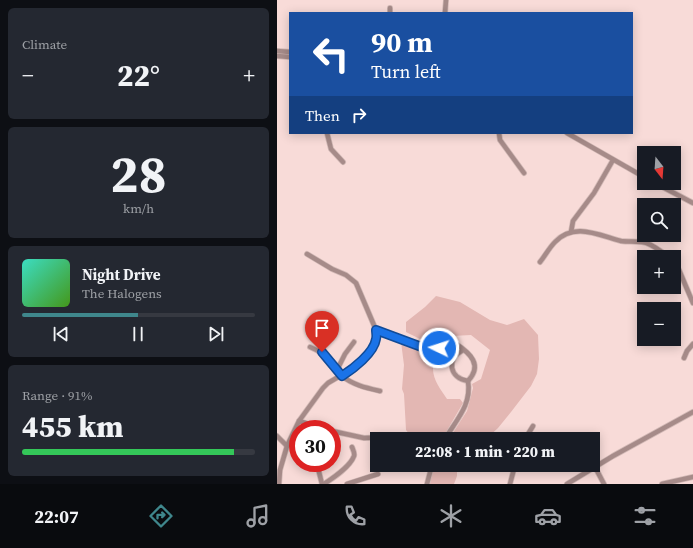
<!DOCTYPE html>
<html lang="en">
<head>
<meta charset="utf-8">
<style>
	body { margin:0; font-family:"Source Serif 4",serif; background:#242831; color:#f1f3f6; height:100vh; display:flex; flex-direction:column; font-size:15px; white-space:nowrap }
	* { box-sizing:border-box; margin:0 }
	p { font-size:13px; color:#9ea1a6 }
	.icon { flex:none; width:22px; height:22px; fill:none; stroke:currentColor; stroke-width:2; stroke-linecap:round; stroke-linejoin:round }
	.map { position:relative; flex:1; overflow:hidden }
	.sheet { display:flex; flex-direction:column; gap:8px; padding:8px; background:#0d0f14; width:277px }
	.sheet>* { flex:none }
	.hud { position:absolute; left:12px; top:12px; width:344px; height:122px; border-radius:0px; box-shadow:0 2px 10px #0003; background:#1a4fa0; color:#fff; overflow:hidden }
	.needle { width:26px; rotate:163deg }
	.tools { position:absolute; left:360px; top:146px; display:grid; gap:8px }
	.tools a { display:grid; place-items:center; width:44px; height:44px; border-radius:0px; background:#171b24; box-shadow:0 2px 10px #0003; font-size:20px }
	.speed { position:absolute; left:12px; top:420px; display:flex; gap:8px; font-size:20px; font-weight:700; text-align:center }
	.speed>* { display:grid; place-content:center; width:52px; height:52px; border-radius:50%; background:#171b24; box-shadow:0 2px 10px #0003; line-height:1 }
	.speed .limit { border:6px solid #d22; background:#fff; color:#111 }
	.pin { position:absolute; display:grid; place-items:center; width:34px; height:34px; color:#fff; margin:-41px -17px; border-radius:50% 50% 50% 0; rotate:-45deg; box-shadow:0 0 4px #0007 }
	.pin .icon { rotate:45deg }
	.me { position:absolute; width:44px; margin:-22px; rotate:274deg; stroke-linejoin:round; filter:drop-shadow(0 0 3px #0008) }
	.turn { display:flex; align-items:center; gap:14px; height:84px; padding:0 16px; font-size:18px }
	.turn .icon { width:52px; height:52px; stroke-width:2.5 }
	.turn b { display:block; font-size:28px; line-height:34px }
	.then { display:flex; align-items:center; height:38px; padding:0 16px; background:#0003; gap:8px; font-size:15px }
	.big { font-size:30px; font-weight:800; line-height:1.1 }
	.sheet .widget { flex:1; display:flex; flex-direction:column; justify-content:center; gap:6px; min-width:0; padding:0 14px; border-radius:6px; background:#242831 }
	.sheet .dial { align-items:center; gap:0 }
	.dial b { font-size:52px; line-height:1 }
	.song { display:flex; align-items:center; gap:12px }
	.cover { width:48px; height:48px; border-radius:6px; background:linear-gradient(135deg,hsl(170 70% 55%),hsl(100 70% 35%)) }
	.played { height:4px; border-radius:2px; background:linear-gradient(90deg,#3f878c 50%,#363941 50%) }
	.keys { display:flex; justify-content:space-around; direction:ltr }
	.heat { display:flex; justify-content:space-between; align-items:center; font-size:22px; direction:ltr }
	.charge { height:6px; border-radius:3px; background:linear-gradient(90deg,#34c759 91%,#363941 0) }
	.trip { position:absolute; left:93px; top:432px; width:230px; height:40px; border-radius:0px; background:#171b24; box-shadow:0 2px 10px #0003; font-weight:800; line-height:40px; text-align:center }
	.tabs { display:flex; height:64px; justify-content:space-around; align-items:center; background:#090b0e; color:#9ea1a6 }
	.tabs .icon { width:28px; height:28px }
	.tabs .on { color:#3f878c }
	.tabs b { font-size:18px; color:#f1f3f6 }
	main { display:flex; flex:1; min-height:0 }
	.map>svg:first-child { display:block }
	.green { fill:#e3b7b3 }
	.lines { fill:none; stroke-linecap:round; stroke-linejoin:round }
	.minor-casing { stroke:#d2b9b6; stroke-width:6 }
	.minor { stroke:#a68b89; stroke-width:4.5 }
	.route-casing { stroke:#114b97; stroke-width:10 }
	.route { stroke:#1a73e8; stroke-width:7 }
</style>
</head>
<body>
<main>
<section class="sheet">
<div class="widget"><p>Climate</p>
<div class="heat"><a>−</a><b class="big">22°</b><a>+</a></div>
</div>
<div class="widget dial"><b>28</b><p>km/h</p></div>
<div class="widget">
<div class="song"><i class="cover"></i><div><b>Night Drive</b><p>The Halogens</p></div></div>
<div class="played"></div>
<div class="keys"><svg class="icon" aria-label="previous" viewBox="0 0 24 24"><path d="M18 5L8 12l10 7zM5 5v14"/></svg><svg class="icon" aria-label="pause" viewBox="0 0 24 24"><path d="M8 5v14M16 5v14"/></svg><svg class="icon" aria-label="next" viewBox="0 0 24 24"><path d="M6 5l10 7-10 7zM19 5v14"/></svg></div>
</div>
<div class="widget"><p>Range · 91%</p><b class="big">455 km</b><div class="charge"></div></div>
</section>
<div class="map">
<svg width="416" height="484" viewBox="0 0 416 484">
	<rect width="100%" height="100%" fill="#f8dbd8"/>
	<g class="green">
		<polygon points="159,296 183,302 213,320 230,325 247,319 261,335 262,359 260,374 254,386 234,412 221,428 209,439 172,439 190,411 196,388 195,384 204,379 213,350 194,335 175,336 170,340 157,342 147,341 129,332 129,322 148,307"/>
		<path d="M124 342 145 349 157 350C160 356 156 363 156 369 156 380 164 390 170 399H183L186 403 165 439C153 439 136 441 129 430L127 394 125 389 127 365Z"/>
		<polygon points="159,465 180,465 180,476 177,484 153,484 155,473"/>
	</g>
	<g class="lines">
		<g class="minor-casing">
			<g id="minor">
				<polyline points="113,13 113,8"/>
				<polyline points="168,13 169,0"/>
				<polyline points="0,51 13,52"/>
				<polyline points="0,56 13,57"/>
				<polyline points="50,133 54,149 66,162"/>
				<polyline points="222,133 223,140 247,173"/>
				<polyline points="290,133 367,177"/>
				<polyline points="378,183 416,203"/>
				<polyline points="294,232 296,221 317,193 336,160"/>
				<polyline points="397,261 402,270 416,303"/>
				<path d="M263 262C268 256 272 248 278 242 297 222 321 235 344 241 351 242 358 241 365 242 375 243 384 252 392 257"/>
				<path d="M99 330 149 349 162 348 179 344C193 353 206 365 191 381"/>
				<path d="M33 347C51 354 52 364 65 376 76 385 90 388 103 391"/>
				<path d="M186 350C169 359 172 378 191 381"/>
				<polyline points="407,358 410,351 416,344"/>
				<polyline points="60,370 68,354 77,342"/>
				<polyline points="22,421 48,429"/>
				<polyline points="55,431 87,438 114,437"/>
				<polyline points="0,436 10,446"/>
				<path d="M168 439C179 420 195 405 191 381"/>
				<polyline points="248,439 256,426"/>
				<polyline points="55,451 58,432"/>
				<polyline points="43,463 41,468 45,484"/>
				<polyline points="318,467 327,484"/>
				<polyline points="2,484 3,470 10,446 22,421 46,388 51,383 80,366 95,349 99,338 99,330 79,283 69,275 55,269 30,254"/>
				<path d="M47 484C56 478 73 467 77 456 78 453 76 450 75 447"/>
				<polyline points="70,484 101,474"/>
				<polyline points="150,484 155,465"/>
				<polyline points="233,484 238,465"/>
				<polyline points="290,484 336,456 416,412"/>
				<polyline points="385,484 416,477"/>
			</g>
		</g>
		<use href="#minor" class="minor"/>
	</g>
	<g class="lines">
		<g class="route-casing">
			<path id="route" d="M45 352 65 376C76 369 97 353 99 339 100 336 99 333 99 330L150 349 162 348"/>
		</g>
		<use href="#route" class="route"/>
	</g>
</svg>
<div class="tools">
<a><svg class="needle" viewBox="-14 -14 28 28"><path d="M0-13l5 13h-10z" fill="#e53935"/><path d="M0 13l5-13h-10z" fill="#9ea1a6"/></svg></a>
<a><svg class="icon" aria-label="search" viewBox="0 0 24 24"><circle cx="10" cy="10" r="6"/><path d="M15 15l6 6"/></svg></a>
<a>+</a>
<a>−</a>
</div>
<div class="speed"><div class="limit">30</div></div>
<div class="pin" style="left:45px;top:352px;background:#d93025"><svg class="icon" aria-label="arrive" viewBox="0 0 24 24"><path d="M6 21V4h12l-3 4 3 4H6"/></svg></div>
<svg class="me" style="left:162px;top:348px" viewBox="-20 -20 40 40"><circle r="17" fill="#1a73e8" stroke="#fff" stroke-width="3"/><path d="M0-11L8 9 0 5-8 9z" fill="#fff"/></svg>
<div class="trip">22:08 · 1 min · 220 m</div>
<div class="hud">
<div class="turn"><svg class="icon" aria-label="left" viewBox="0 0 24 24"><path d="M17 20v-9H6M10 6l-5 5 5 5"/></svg><div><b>90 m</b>Turn left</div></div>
<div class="then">Then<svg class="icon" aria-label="right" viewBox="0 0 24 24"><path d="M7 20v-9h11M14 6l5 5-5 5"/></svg></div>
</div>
</div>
</main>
<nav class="tabs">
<b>22:07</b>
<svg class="icon on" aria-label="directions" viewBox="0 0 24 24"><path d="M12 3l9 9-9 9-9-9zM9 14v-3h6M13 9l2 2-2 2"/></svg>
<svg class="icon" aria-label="music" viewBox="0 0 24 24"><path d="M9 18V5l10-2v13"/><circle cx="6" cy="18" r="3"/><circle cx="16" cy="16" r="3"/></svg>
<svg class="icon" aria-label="phone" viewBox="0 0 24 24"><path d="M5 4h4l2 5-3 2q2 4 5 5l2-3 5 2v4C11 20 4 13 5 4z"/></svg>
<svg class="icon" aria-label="climate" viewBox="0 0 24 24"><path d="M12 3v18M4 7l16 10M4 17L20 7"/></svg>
<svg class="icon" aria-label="car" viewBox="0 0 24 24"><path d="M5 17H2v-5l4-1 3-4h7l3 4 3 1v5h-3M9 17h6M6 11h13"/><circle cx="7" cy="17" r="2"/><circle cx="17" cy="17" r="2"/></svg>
<svg class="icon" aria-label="filters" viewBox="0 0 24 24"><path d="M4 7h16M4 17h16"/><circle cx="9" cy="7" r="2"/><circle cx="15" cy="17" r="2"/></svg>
</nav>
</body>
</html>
